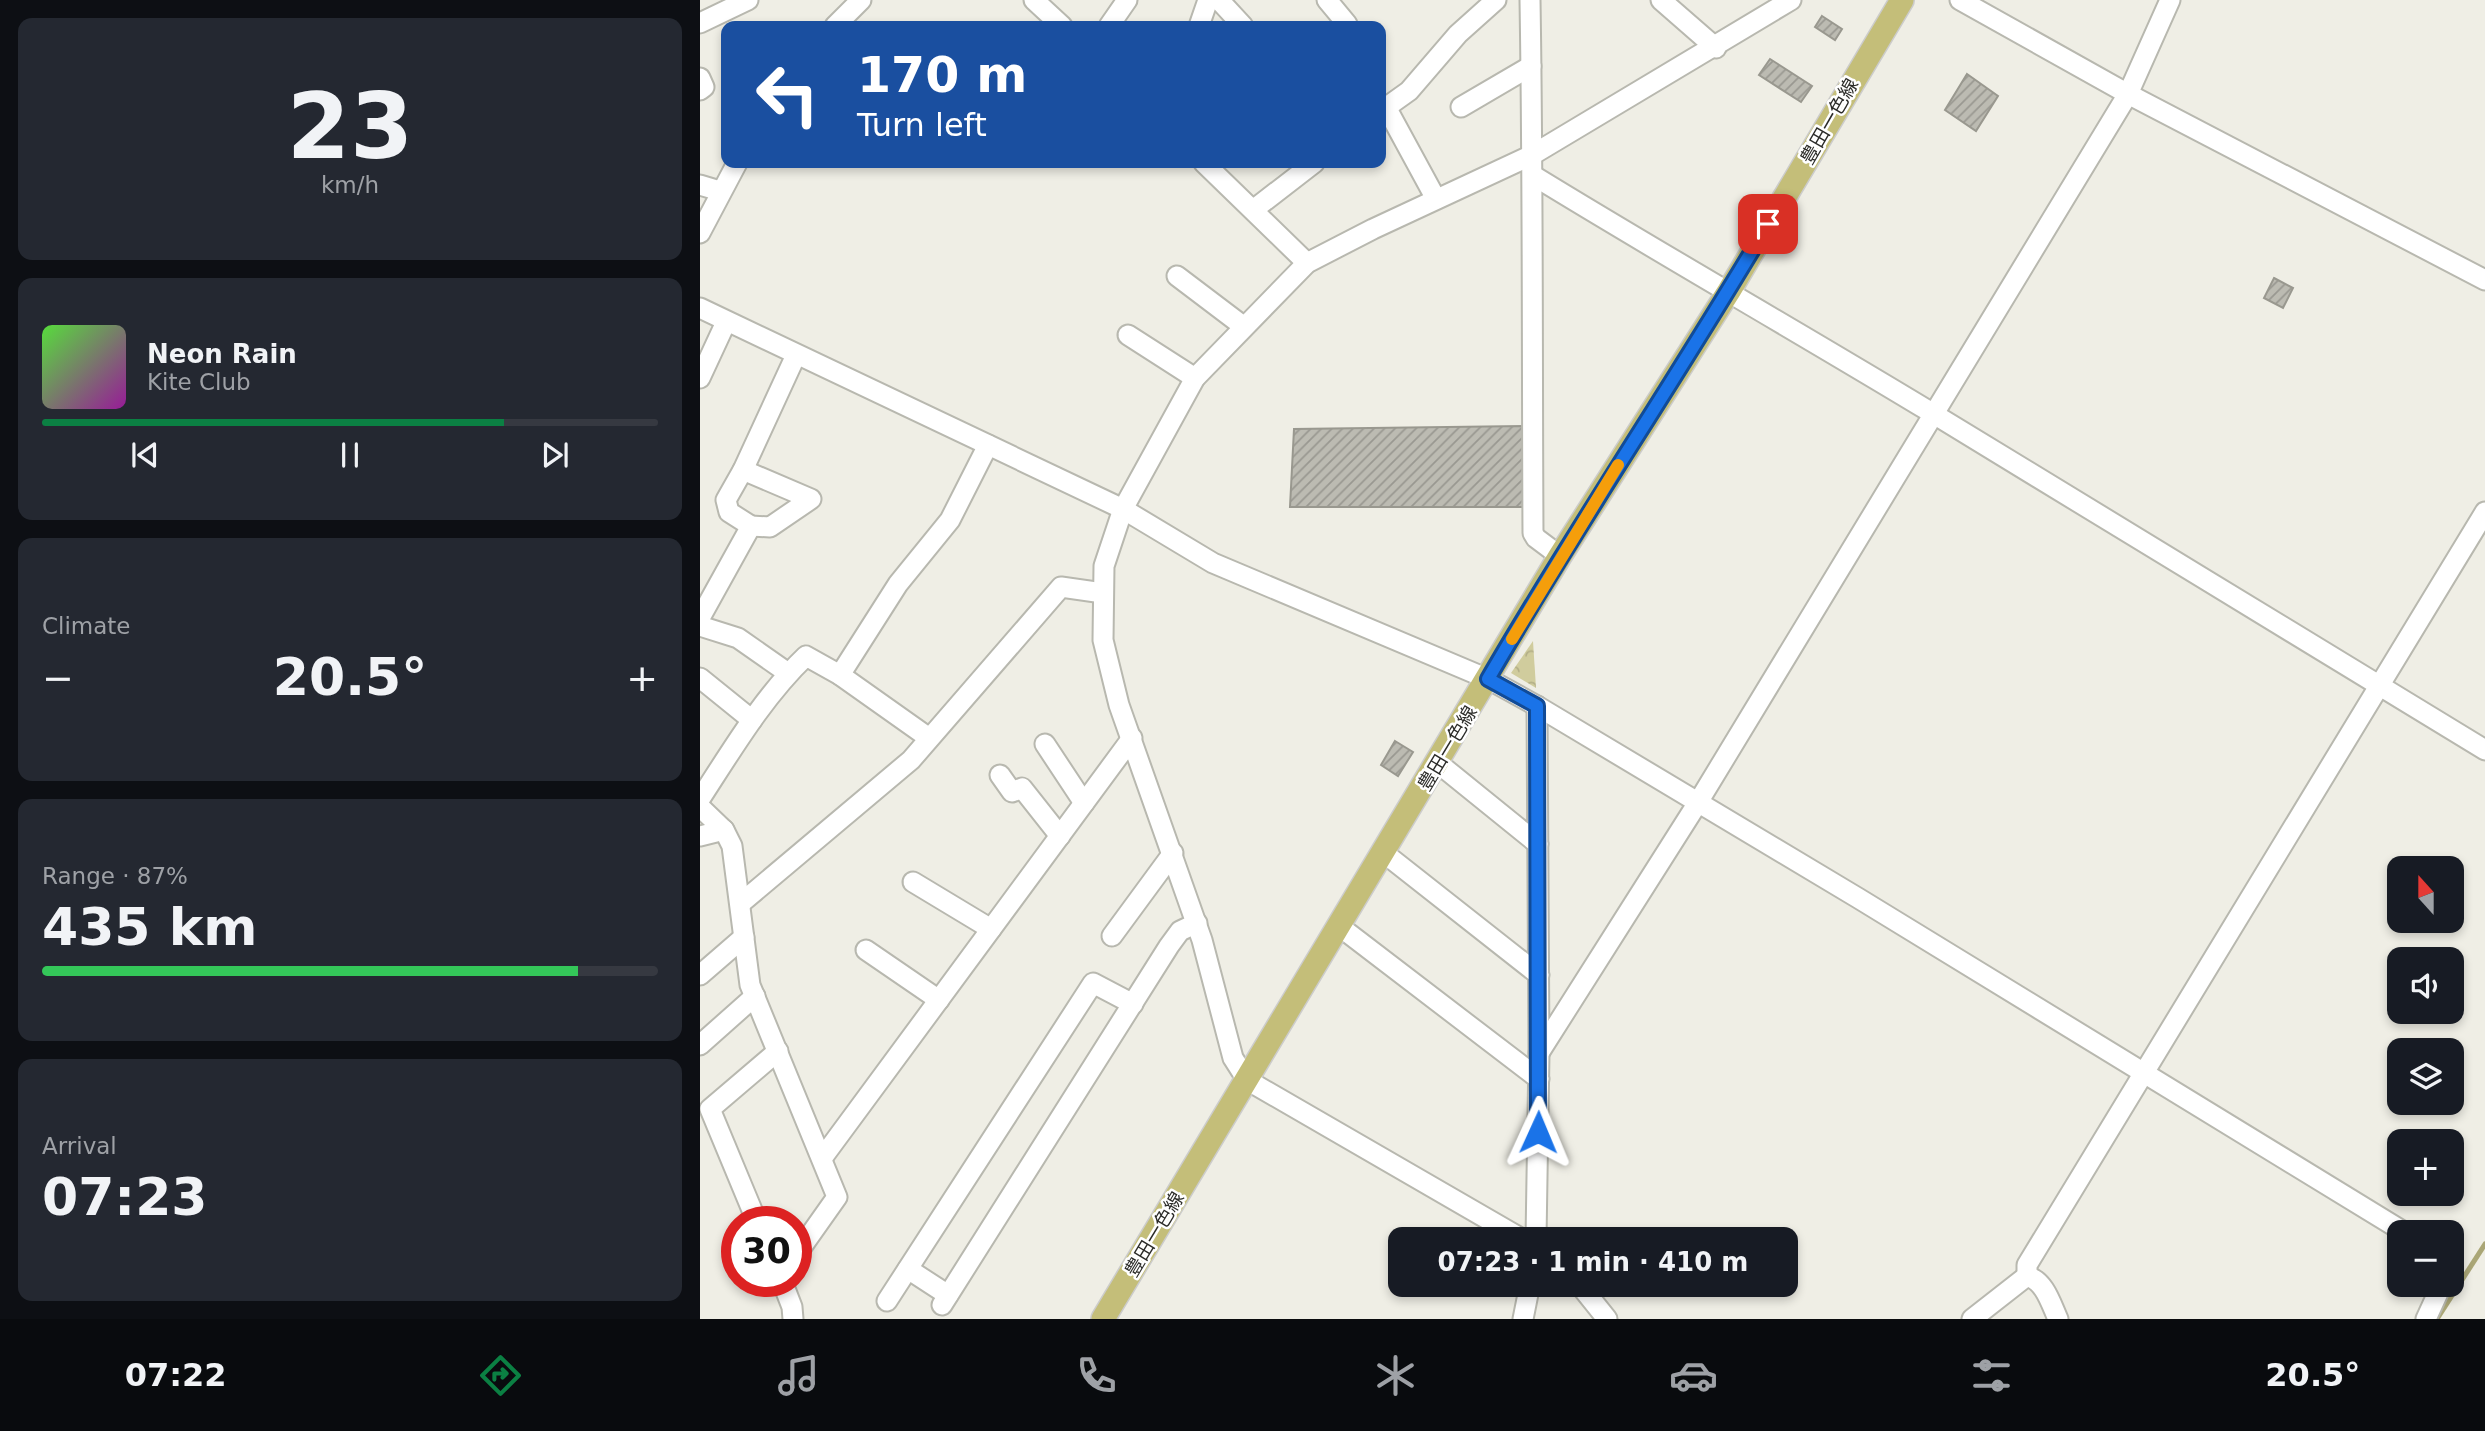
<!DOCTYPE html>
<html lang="en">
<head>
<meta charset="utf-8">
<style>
	body { margin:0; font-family:"DejaVu Sans","Noto Sans JP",sans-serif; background:#242831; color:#f1f3f6; height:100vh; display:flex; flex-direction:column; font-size:26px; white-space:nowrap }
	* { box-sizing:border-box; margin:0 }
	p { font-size:23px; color:#9ea1a6 }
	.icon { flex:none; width:38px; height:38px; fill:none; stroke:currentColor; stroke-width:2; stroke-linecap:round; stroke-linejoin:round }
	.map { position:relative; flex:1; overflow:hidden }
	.drawer { display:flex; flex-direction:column; gap:18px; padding:18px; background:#0d0f14; width:700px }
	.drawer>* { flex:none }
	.banner { position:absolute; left:21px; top:21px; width:665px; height:147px; border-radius:14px; box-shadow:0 4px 10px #0003; background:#1a4fa0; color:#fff; overflow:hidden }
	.needle { width:46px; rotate:339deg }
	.tools { position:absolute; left:1687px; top:856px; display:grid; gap:14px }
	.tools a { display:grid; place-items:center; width:77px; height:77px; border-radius:14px; background:#171b24; box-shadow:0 4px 10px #0003; font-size:35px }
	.speed { position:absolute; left:21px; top:1206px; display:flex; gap:14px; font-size:35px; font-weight:700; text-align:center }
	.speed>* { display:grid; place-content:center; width:91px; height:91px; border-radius:50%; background:#171b24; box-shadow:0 4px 10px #0003; line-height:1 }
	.speed .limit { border:10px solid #d22; background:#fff; color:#111 }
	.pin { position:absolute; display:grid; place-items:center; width:60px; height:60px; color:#fff; margin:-30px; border-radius:14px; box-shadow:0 4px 10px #0006 }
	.me { position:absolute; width:77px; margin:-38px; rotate:1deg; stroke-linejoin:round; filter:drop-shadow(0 0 5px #0008) }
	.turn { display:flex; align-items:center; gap:24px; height:147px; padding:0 21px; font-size:32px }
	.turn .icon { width:91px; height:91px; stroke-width:2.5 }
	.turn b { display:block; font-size:49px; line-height:60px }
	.big { font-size:52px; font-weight:600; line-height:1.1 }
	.drawer .tile { flex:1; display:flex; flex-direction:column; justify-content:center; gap:10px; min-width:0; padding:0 24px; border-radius:14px; background:#242831 }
	.drawer .dial { align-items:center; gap:0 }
	.dial b { font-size:91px; line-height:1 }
	.song { display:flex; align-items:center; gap:21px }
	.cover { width:84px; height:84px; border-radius:10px; background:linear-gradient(135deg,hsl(110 70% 55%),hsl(300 70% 35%)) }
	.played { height:7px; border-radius:4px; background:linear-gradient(90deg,#0b8043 75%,#363941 75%) }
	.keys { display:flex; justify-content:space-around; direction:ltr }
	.heat { display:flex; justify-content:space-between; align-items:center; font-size:38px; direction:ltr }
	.charge { height:10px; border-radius:5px; background:linear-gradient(90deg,#34c759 87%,#363941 0) }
	.trip { position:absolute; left:688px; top:1227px; width:410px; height:70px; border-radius:14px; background:#171b24; box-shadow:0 4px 10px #0003; font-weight:600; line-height:70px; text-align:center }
	.tabs { display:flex; height:112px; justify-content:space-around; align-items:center; background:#090b0e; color:#9ea1a6 }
	.tabs .icon { width:49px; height:49px }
	.tabs .selected { color:#0b8043 }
	.tabs b { font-size:32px; color:#f1f3f6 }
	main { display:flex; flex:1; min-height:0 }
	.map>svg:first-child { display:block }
	.park { fill:url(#park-crowns) }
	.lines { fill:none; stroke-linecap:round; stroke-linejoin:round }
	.stream { stroke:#aaa676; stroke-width:5 }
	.building { fill:url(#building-hatch); stroke:#99988f; stroke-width:2 }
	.minor-casing { stroke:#b8b8af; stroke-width:23 }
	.major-casing { stroke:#cccccb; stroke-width:26 }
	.minor { stroke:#fff; stroke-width:19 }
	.major { stroke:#c4be79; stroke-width:23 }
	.route-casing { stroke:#114b97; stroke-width:18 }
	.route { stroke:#1a73e8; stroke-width:12 }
	.slow { stroke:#f59e0b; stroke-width:12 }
	.labels { text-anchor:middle; stroke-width:5; stroke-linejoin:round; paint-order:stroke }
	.street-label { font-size:19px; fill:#2b2b28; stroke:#fff }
</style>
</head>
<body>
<main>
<section class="drawer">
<div class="tile dial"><b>23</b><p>km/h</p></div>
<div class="tile">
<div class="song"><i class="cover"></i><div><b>Neon Rain</b><p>Kite Club</p></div></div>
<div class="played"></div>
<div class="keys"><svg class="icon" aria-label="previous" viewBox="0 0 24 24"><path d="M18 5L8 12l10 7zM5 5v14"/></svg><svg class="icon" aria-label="pause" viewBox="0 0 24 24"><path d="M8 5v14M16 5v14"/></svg><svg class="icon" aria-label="next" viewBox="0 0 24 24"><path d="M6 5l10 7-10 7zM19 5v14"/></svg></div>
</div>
<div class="tile"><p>Climate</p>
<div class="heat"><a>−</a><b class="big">20.5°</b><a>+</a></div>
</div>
<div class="tile"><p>Range · 87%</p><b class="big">435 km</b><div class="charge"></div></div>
<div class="tile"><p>Arrival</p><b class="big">07:23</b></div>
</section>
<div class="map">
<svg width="1785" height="1319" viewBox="0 0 1785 1319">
	<defs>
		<pattern id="park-crowns" width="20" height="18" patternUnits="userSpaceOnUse" patternTransform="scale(1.75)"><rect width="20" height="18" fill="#d0cc9d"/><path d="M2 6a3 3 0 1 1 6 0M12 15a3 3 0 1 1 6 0" fill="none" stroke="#b3af87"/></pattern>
		<pattern id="building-hatch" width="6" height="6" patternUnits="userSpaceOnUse" patternTransform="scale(1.75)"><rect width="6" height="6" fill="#bcbbb2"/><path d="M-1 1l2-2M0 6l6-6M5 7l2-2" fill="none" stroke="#999891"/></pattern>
	</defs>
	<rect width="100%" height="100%" fill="#efeee5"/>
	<polygon class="park" points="833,641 836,688 811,673"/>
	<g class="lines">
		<polyline class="stream" points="1737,1319 1785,1244"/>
	</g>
	<g class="building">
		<polygon points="1122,16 1142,29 1135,40 1115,27"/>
		<polygon points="1070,59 1112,86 1101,102 1059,75"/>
		<polygon points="1267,74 1298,96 1276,131 1245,110"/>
		<polygon points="1574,278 1593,288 1583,308 1564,298"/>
		<polygon points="823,426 825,507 590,507 594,429"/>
		<polygon points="695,741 713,752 698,776 681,765"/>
	</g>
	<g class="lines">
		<g class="minor-casing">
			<g id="minor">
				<polyline points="334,0 362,26"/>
				<polyline points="519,0 543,26"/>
				<polyline points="627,0 647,24 645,26"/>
				<path d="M830 0C833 178 832 355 833 533L836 538 860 556"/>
				<polyline points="961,0 1016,48"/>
				<polyline points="1260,0 1428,94 1785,280"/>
				<polyline points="0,23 48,0"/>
				<polyline points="135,26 161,0"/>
				<polyline points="409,26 427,0"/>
				<polyline points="499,26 508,0"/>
				<polyline points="0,78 4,87 0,90"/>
				<polyline points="686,107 736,199"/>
				<polyline points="761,107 831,66"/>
				<polyline points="681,111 709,91 758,34 796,0"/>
				<polyline points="504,163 607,263"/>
				<path d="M834 176C966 257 1100 333 1232 413 1417 524 1600 639 1785 750"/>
				<polyline points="0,185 20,191"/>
				<polyline points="553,210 614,163"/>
				<polyline points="0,233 37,163"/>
				<polyline points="477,276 543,326"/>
				<polyline points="0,308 423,509 513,563 788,679 837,706 1158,898 1704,1232"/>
				<polyline points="428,335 495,378"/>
				<polyline points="0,378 26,322"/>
				<polyline points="43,470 111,499 70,527 51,526"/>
				<polyline points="0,618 51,526 29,512 26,500 43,470 96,355"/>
				<polyline points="0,626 38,638 88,673"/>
				<polyline points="140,675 198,584 250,520 288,445"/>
				<polyline points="0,678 52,720"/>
				<polyline points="345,744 384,803"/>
				<polyline points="738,763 838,844"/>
				<polyline points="300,775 312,792 322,788 360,836"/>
				<path d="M0 799C32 750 63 697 106 656L140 675 229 738"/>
				<polyline points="0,807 24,830 32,846 50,985 137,1197 96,1255"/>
				<polyline points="0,836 24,830"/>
				<polyline points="684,853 839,975"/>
				<polyline points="213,882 291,929"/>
				<polyline points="41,903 211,760 361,587 403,593"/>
				<polyline points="639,926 839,1079"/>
				<polyline points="412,936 473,853"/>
				<polyline points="166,950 239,1000"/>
				<polyline points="0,975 44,937"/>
				<polyline points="0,1045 55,996"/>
				<polyline points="839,1053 997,804 1428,94 1470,0"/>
				<polyline points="123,1157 432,738"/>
				<polyline points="57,1222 10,1109 78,1051"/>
				<polyline points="822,1239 547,1080 533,1058 502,940 419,705 403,640 404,566 423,509 495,378 607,263 673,229 832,155 1091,0"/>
				<polyline points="836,1239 839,1053 837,706"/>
				<polyline points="1752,1261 1752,1264"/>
				<polyline points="208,1269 248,1295"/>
				<polyline points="1327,1276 1327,1265 1785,512"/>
				<path d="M1327 1276C1345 1281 1351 1304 1358 1319"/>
				<polyline points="82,1281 92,1307 93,1319"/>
				<polyline points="879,1284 907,1319"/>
				<polyline points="187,1301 393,983 433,1004"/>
				<polyline points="242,1305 469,946 480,931 497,923"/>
				<polyline points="823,1319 830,1284"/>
				<polyline points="1272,1319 1327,1276"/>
				<polyline points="1726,1319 1742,1284"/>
			</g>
		</g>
		<g class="major-casing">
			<polyline id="major" points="403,1319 860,556 1029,291 1202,0"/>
		</g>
		<use href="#minor" class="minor"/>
		<use href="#major" class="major"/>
	</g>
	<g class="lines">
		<g class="route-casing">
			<path id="route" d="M838 1132 837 706 788 679C877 525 978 377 1068 224"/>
		</g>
		<use href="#route" class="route"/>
		<polyline class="slow" points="812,639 918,465"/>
	</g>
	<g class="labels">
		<g class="street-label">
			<text transform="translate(1129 121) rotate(-60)" y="7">豊田一色線</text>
			<text transform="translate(747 748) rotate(-59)" y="7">豊田一色線</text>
			<text transform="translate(454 1234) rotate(-59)" y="7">豊田一色線</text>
		</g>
	</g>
</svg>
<div class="tools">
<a><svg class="needle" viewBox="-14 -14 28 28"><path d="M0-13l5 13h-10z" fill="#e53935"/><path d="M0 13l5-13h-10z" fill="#9ea1a6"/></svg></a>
<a><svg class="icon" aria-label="sound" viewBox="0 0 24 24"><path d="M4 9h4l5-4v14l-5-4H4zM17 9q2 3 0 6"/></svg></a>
<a><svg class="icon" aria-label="layers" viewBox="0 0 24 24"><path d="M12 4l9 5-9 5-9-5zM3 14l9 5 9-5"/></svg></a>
<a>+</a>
<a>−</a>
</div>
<div class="speed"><div class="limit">30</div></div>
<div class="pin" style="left:1068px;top:224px;background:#d93025"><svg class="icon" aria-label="arrive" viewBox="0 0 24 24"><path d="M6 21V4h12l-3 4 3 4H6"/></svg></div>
<svg class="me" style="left:838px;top:1132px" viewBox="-20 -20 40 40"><path d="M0-17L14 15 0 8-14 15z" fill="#1a73e8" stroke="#fff" stroke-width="4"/></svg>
<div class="trip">07:23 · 1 min · 410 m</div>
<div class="banner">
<div class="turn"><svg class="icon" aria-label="left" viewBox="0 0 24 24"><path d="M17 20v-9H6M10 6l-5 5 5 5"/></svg><div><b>170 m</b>Turn left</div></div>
</div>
</div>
</main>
<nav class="tabs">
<b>07:22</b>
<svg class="icon selected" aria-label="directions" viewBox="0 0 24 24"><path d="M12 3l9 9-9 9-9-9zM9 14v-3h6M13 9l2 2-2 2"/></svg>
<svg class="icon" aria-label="music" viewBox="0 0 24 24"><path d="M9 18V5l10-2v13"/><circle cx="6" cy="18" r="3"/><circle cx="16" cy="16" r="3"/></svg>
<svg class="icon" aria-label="phone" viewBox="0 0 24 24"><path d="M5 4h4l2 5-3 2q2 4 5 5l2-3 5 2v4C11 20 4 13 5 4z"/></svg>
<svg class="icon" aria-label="climate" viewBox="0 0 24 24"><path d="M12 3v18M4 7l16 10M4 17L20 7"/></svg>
<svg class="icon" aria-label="car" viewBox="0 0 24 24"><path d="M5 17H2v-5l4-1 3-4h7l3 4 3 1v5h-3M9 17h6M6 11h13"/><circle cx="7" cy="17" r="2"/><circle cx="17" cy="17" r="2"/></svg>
<svg class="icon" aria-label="filters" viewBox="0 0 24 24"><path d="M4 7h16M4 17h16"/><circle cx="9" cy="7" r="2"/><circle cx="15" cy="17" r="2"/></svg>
<b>20.5°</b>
</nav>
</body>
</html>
